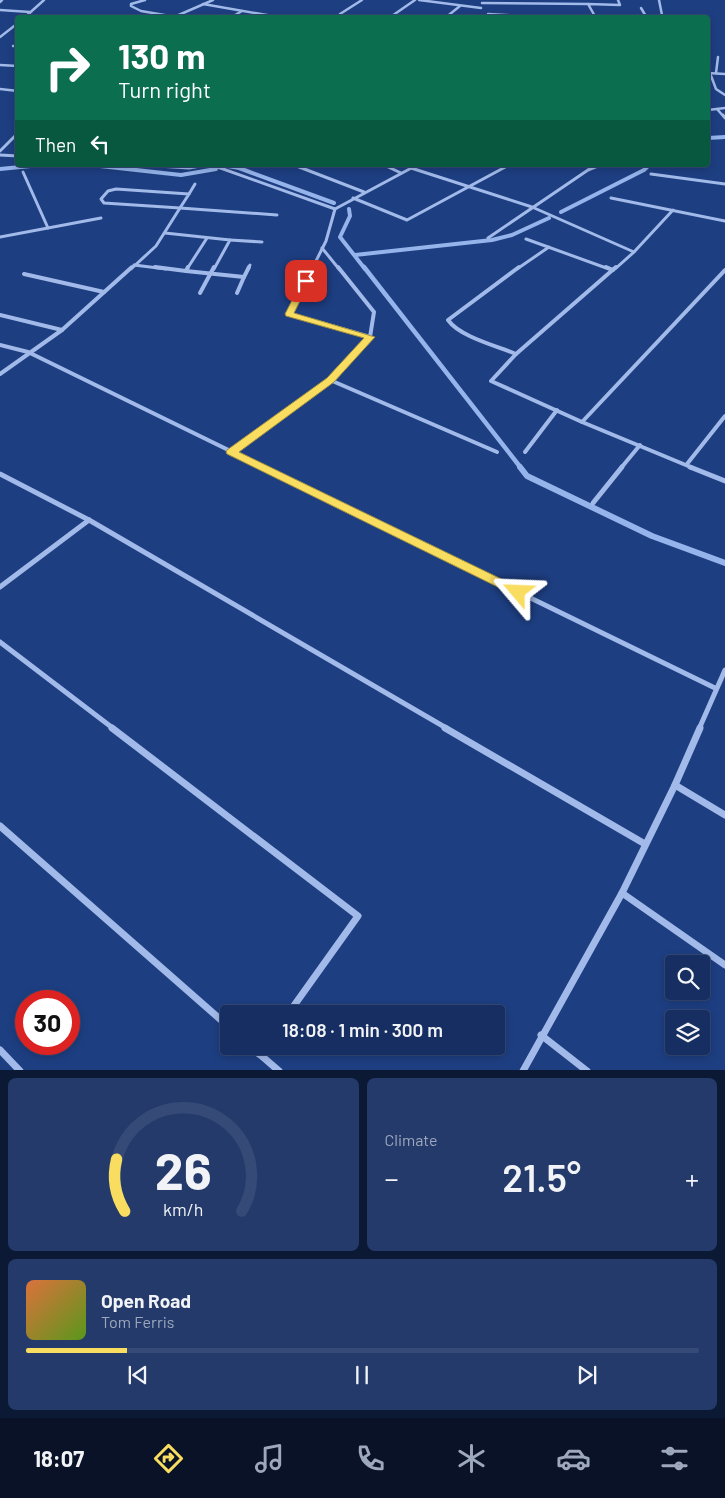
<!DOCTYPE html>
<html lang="en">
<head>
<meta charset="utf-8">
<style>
	body { margin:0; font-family:Barlow,sans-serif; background:#233a6a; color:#f1f3f6; height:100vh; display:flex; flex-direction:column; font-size:19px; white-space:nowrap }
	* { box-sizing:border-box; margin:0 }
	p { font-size:16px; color:#9ea8bd }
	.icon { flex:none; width:28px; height:28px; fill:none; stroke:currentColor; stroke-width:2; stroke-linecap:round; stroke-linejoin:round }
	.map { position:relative; height:1070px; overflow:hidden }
	.details { display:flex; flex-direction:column; gap:8px; padding:8px; background:#0c1935; flex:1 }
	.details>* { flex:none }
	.banner { position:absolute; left:15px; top:15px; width:695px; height:152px; border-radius:5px; box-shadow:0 2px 8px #0003,0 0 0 1px #354a76; background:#0b6e4f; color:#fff; overflow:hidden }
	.buttons { position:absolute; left:665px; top:955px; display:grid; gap:10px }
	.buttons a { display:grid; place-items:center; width:45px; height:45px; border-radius:5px; background:#162e61; box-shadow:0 2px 8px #0003,0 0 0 1px #354a76; font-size:25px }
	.speed { position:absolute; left:15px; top:990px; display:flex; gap:10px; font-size:25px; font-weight:700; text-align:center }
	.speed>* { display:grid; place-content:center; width:65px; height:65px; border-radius:50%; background:#162e61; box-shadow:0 2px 8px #0003,0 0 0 1px #354a76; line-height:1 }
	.speed .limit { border:8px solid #d22; background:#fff; color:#111 }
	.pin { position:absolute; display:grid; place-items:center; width:42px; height:42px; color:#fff; margin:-21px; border-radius:10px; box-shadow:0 2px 8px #0006 }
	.me { position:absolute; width:55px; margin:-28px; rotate:296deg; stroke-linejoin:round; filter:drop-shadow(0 0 4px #0008) }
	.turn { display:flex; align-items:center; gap:18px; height:105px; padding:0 20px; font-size:22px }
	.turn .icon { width:65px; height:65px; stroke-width:2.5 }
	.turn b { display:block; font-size:35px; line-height:42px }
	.then { display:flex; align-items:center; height:48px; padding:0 20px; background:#0003; gap:10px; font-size:19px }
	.big { font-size:38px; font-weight:600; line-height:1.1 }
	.details .widget { flex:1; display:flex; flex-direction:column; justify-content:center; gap:8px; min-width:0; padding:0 18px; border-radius:8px; background:#233a6a }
	.details .dial { align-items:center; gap:0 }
	.dial svg { height:130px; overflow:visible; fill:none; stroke:#354a76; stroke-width:7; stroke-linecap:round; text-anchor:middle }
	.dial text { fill:#f1f3f6; stroke:none }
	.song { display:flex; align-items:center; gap:15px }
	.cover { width:60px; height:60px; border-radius:8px; background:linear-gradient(135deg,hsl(20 70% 55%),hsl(90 70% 35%)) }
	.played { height:5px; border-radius:2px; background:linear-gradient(90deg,#f8dd61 15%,#354a76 15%) }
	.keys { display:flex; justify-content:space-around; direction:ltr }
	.heat { display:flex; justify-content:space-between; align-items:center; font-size:28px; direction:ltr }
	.details .tiles { flex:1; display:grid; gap:8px; grid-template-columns:1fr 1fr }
	.widget:last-child { grid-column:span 2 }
	.trip { position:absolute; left:220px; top:1005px; width:285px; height:50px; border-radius:5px; background:#162e61; box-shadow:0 2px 8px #0003,0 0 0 1px #354a76; font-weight:600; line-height:50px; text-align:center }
	.menu { display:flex; height:80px; justify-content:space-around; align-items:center; background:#091227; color:#9ea8bd }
	.menu .icon { width:35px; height:35px }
	.menu .selected { color:#f8dd61 }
	.menu b { font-size:22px; color:#f1f3f6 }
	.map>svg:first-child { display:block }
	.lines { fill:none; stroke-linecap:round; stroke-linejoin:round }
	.stream-far2 { stroke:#95b4eb; stroke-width:4 }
	.stream-far1 { stroke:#95b4eb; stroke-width:4.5 }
	.stream { stroke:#95b4eb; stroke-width:6 }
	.street-far4 { stroke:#a2bae9; stroke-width:2.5 }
	.street-far3 { stroke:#a2bae9; stroke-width:3 }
	.street-far2 { stroke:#a2bae9; stroke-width:4 }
	.street-far1 { stroke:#a2bae9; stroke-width:5 }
	.street { stroke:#a2bae9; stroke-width:7 }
	.route { fill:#f8dd61; stroke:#a1903f }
</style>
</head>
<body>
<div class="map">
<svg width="725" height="1071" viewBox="0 0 725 1071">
	<rect width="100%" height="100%" fill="#1d3e81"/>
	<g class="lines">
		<g class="stream-far2">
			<polyline points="708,138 725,137"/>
			<polyline points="91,165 181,175 216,169"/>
			<polyline points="228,166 239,168 334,203"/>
			<polyline points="0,169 41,165"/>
			<polyline points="349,209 350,216 340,237 365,269"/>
			<polyline points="561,212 644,170 649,165"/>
			<polyline points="355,255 492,240 512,235 549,218"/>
		</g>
		<polyline class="stream-far1" points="364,267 521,468"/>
		<polyline class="stream" points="520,467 527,476 652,536 725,563"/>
		<g class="street-far4">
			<polyline points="145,0 131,4 131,6 141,11 176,17"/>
			<polyline points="419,0 481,8"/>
			<polyline points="659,0 662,15"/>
			<polyline points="0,2 2,0"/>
			<polyline points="482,3 588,4"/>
			<polyline points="203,4 284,18"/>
			<polyline points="641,8 647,18"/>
			<polyline points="0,10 30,12"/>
			<polyline points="488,14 558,18"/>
			<polyline points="174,17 213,0"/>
			<polyline points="24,18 44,0"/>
			<polyline points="230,18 242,11"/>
			<polyline points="311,18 312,16"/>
			<polyline points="343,18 340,14 362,0"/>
			<polyline points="389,18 415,0"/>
			<polyline points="445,18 460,6"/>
			<polyline points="596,18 588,4 620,5 618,0"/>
			<polyline points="0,37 18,23"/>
			<polyline points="13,46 18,46"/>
			<polyline points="0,65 18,66"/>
			<polyline points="708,73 725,74"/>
			<polyline points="710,73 716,89 725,95"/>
			<polyline points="716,73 718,57"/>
			<polyline points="0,89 18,91"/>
			<polyline points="717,109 724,117"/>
			<polyline points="708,110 725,108"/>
		</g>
		<g class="street-far3">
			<polyline points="723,115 725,118"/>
			<polyline points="0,151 18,133"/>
			<polyline points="0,155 18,156"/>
			<polyline points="142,165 189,168 206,165"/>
			<polyline points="212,165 335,209 326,241 312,269"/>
			<polyline points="294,165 364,192"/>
			<polyline points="384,165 401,173"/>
			<polyline points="411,168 532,207 634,252"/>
			<polyline points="23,172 48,228"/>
			<polyline points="651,174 725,184"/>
			<polygon points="116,189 189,194 180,208 104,203 101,199 108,191"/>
			<polyline points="189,194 195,184"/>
			<polyline points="353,198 407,220 509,165"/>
			<polyline points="611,198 725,221"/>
			<polyline points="180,208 277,215"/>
			<polyline points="335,209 417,165"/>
			<polyline points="165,233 230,240 214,269"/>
			<polyline points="0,237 101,218"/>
			<polyline points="488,238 588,170 600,165"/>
			<polyline points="526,239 609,269"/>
			<polyline points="230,240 262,242"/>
			<polyline points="322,248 339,269"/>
			<polyline points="134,265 166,269"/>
			<polyline points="131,269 156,246 180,208"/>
			<polyline points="187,269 207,238"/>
			<polyline points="248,269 250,265"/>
			<polyline points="517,269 549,247"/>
			<polyline points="615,269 634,252 673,210"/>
		</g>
		<g class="street-far2">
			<polyline points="155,267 186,271 188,267"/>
			<polyline points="313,267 289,314 370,337"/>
			<polyline points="606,267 613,270"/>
			<polyline points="616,267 516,354 491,381 582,422 693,468"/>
			<polyline points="186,271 244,277 249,267"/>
			<polyline points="24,274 104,292"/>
			<polyline points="200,293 214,267"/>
			<polyline points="237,293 244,277"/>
			<polyline points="0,315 62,330"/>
			<polyline points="0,345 28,352 265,468"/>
			<path d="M516 354C497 346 460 337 448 320L519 267"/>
			<polyline points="0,374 62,330 132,267"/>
			<polyline points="330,380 497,452"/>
			<polyline points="582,422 725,270"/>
			<polyline points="231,452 330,380 370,337 374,312 338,267"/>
			<polyline points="525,452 557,410"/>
			<polyline points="687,464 725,416"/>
			<polyline points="621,468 640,445"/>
		</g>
		<g class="street-far1">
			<polyline points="262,467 715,688"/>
			<polyline points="690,467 725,481"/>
			<polyline points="0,474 89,520 448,729"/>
			<polyline points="593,503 622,467"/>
			<polyline points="0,587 89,520"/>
			<polyline points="0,642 114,729"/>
			<polyline points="699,729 725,670"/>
		</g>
		<g class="street">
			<polyline points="112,728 358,916 288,1014"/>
			<polyline points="445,728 645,844"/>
			<polyline points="675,785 725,815"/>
			<polyline points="0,826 229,1027"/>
			<polyline points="622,893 725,965"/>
			<polyline points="541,1035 587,1071"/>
			<polyline points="250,1046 279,1071"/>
			<polyline points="0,1050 20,1071"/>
			<polyline points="259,1054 264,1046"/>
			<polyline points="523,1071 622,893 675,785 700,728"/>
		</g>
	</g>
	<polygon class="route" points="306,279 310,281 294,313 375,337 334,382 239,452 522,589 524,592 522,595 514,595 227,454 226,452 227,450 327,378 364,338 286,316 285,314 302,281"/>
</svg>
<div class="buttons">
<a><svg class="icon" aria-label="search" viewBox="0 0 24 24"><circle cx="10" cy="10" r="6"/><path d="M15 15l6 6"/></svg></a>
<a><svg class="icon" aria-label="layers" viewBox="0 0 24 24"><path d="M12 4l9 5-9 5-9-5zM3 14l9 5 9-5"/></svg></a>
</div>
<div class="speed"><div class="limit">30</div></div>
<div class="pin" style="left:306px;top:281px;background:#d93025"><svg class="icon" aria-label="arrive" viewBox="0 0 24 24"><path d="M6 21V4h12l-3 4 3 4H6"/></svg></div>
<svg class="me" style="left:518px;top:592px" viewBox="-20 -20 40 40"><path d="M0-17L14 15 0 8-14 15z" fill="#f8dd61" stroke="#fff" stroke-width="4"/></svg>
<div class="trip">18:08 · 1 min · 300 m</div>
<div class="banner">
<div class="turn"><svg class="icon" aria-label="right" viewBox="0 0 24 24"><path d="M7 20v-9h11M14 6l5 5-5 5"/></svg><div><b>130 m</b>Turn right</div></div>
<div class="then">Then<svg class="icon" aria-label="left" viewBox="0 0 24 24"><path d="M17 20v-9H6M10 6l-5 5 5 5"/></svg></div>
</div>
</div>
<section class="details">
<div class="tiles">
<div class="widget dial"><svg viewBox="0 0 100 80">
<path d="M14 69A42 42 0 1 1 86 69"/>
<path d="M14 69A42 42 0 0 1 9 37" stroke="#f8dd61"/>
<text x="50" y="56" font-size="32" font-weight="700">26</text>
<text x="50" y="72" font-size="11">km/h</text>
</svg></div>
<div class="widget"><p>Climate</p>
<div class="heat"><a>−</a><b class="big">21.5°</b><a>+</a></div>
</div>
<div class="widget">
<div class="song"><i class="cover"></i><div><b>Open Road</b><p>Tom Ferris</p></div></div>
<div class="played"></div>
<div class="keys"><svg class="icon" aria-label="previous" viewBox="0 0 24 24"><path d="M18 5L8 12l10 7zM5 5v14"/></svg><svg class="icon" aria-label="pause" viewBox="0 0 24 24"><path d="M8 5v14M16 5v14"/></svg><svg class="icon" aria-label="next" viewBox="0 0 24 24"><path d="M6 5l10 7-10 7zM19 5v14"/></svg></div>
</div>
</div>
</section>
<nav class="menu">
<b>18:07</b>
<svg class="icon selected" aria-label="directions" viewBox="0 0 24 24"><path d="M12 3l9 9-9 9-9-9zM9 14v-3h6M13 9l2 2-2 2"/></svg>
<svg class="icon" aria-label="music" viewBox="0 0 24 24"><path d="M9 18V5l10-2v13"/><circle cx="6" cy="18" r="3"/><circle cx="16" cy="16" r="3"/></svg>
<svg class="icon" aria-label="phone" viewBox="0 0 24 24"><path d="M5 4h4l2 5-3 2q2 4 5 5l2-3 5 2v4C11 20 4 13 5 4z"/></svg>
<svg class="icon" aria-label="climate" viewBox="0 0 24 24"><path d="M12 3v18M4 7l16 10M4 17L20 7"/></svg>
<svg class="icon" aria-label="car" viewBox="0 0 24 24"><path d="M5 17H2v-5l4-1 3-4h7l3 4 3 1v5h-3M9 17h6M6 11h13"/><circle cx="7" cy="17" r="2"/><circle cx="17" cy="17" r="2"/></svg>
<svg class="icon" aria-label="filters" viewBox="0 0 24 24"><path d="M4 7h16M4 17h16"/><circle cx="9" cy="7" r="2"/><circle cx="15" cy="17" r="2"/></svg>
</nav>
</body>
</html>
